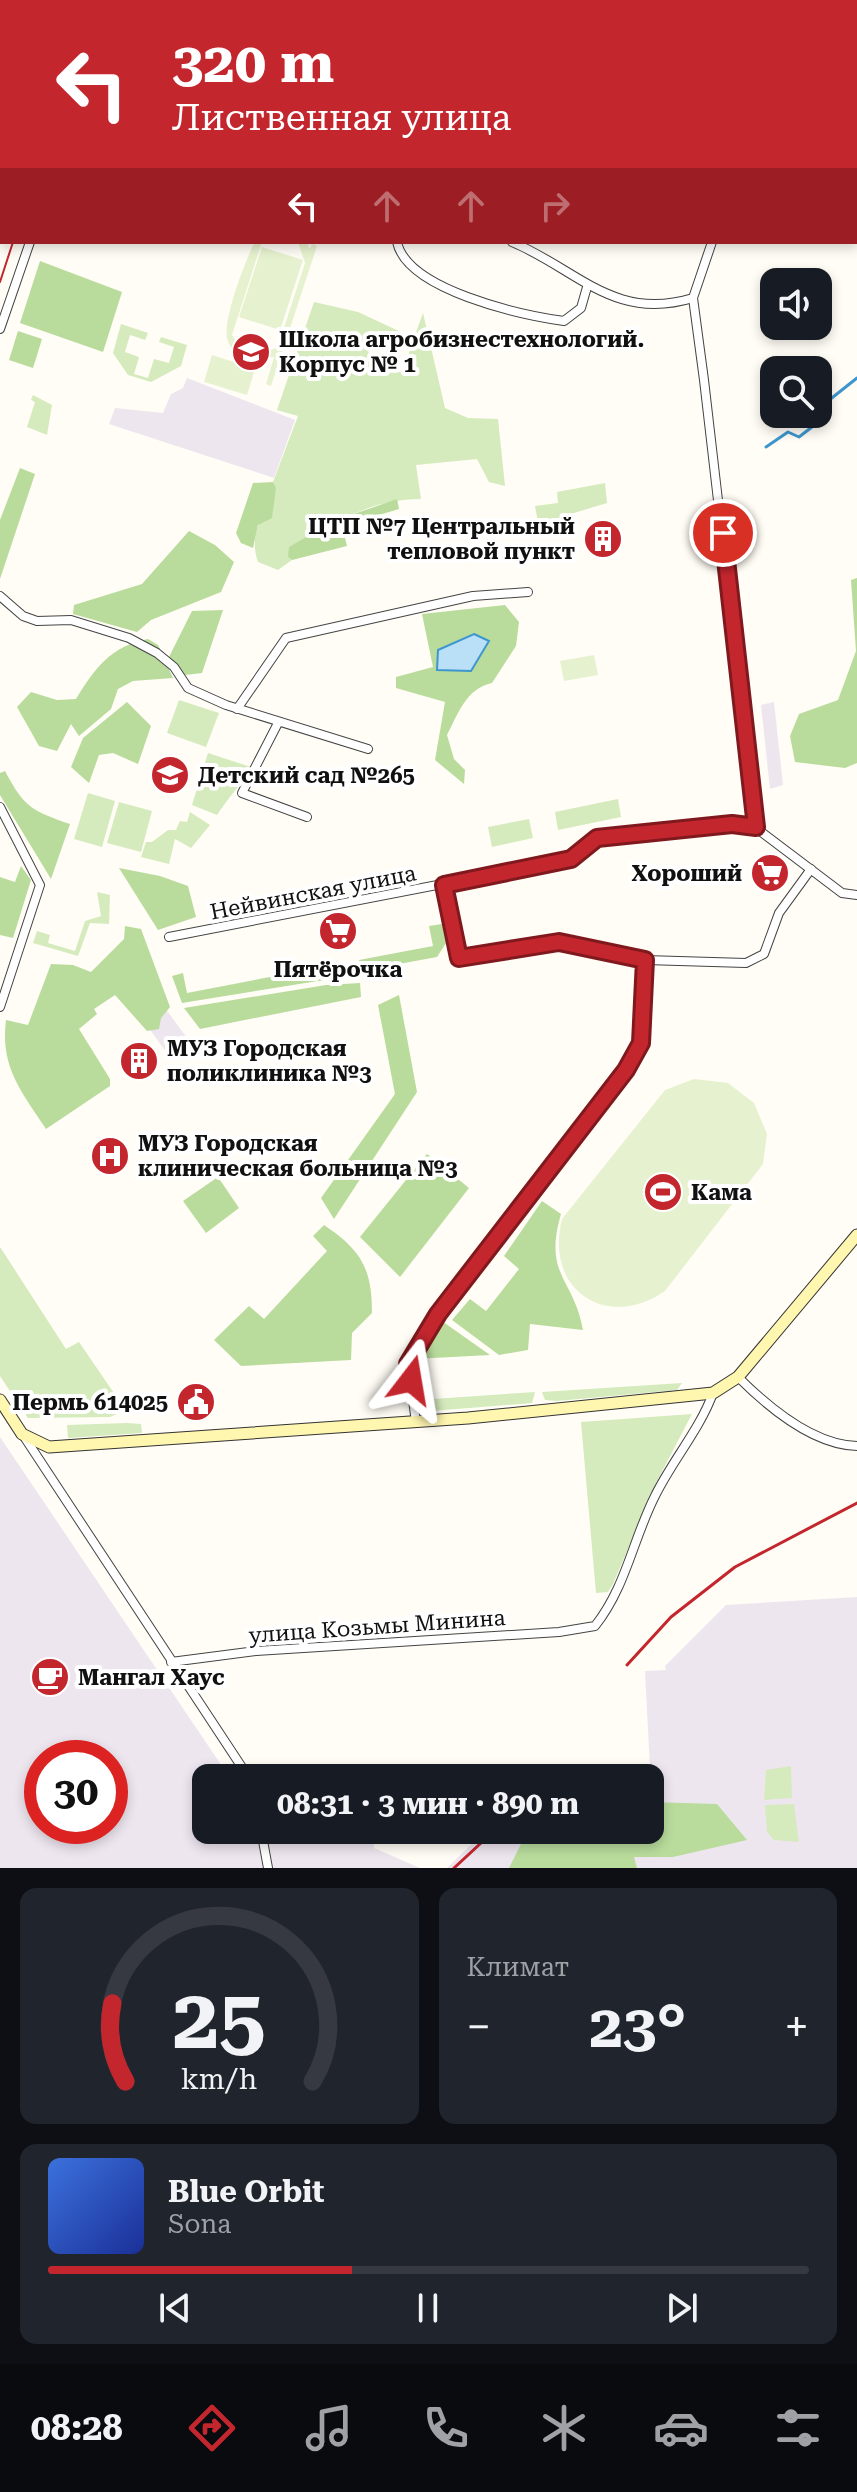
<!DOCTYPE html>
<html lang="ru">
<head>
<meta charset="utf-8">
<style>
	body { margin:0; font-family:"Roboto Serif",serif; background:#20242c; color:#f1f3f6; height:100vh; display:flex; flex-direction:column; font-size:30px; white-space:nowrap }
	* { box-sizing:border-box; margin:0 }
	p { font-size:26px; color:#9ea1a6 }
	.icon { flex:none; width:44px; height:44px; fill:none; stroke:currentColor; stroke-width:2; stroke-linecap:round; stroke-linejoin:round }
	.map { position:relative; height:1868px; overflow:hidden }
	.panel { display:flex; flex-direction:column; gap:20px; padding:20px; background:#0d0f14; flex:1 }
	.panel>* { flex:none }
	.top-card { position:absolute; left:0px; top:0px; width:858px; height:244px; box-shadow:0 4px 12px #0003; background:#c4262e; color:#fff; overflow:hidden }
	.buttons { position:absolute; left:760px; top:268px; display:grid; gap:16px }
	.buttons a { display:grid; place-items:center; width:72px; height:72px; border-radius:16px; background:#171b24; box-shadow:0 4px 12px #0003; font-size:40px }
	.speed { position:absolute; left:24px; top:1740px; display:flex; gap:16px; font-size:40px; font-weight:700; text-align:center }
	.speed>* { display:grid; place-content:center; width:104px; height:104px; border-radius:50%; background:#171b24; box-shadow:0 4px 12px #0003; line-height:1 }
	.speed .limit { border:12px solid #d22; background:#fff; color:#111 }
	.pin { position:absolute; display:grid; place-items:center; width:68px; height:68px; color:#fff; margin:-34px; border:4px solid #fff; border-radius:50%; box-shadow:0 2px 8px #0007 }
	.me { position:absolute; width:88px; margin:-44px; rotate:14deg; stroke-linejoin:round; filter:drop-shadow(0 0 6px #0008) }
	.turn { display:flex; align-items:center; gap:28px; height:168px; padding:0 40px; font-size:36px }
	.turn .icon { width:104px; height:104px; stroke-width:2.5 }
	.turn b { display:block; font-size:56px; line-height:68px }
	.lanes { display:flex; align-items:center; height:76px; padding:0 40px; background:#0003; justify-content:center; gap:40px; direction:ltr }
	.lanes .off { opacity:.35 }
	.big { font-size:60px; font-weight:700; line-height:1.1 }
	.panel .card { flex:1; display:flex; flex-direction:column; justify-content:center; gap:12px; min-width:0; padding:0 28px; border-radius:16px; background:#20242c }
	.panel .dial { align-items:center; gap:0 }
	.dial svg { height:208px; overflow:visible; fill:none; stroke:#363941; stroke-width:7; stroke-linecap:round; text-anchor:middle }
	.dial text { fill:#f1f3f6; stroke:none }
	.song { display:flex; align-items:center; gap:24px }
	.cover { width:96px; height:96px; border-radius:12px; background:linear-gradient(135deg,hsl(220 70% 55%),hsl(230 70% 35%)) }
	.played { height:8px; border-radius:4px; background:linear-gradient(90deg,#c4262e 40%,#363941 40%) }
	.keys { display:flex; justify-content:space-around; direction:ltr }
	.heat { display:flex; justify-content:space-between; align-items:center; font-size:44px; direction:ltr }
	.panel .tiles { flex:1; display:grid; gap:20px; grid-template-columns:1fr 1fr }
	.card:last-child { grid-column:span 2 }
	.trip { position:absolute; left:192px; top:1764px; width:472px; height:80px; border-radius:16px; background:#171b24; box-shadow:0 4px 12px #0003; font-weight:700; line-height:80px; text-align:center }
	.tab-bar { display:flex; height:128px; justify-content:space-around; align-items:center; background:#090b0e; color:#9ea1a6 }
	.tab-bar .icon { width:56px; height:56px }
	.tab-bar .active { color:#c4262e }
	.tab-bar b { font-size:36px; color:#f1f3f6 }
	.map>svg:first-child { display:block }
	.industrial { fill:#eee6ef; fill-rule:evenodd }
	.green { fill:#d5ebbd; fill-rule:evenodd }
	.forest { fill:#b9dc9c }
	.pitch { fill:#e6f2cf }
	.water { fill:#b9e0f7; stroke:#3f96cf; stroke-width:2 }
	.lines { fill:none; stroke-linecap:round; stroke-linejoin:round }
	.stream { stroke:#3f96cf; stroke-width:3 }
	.minor-casing { stroke:#444; stroke-width:10 }
	.tertiary-casing { stroke:#444; stroke-width:12 }
	.secondary-casing { stroke:#333; stroke-width:13 }
	.primary-casing { stroke:#222; stroke-width:14 }
	.minor { stroke:#fff; stroke-width:8 }
	.tertiary { stroke:#fff; stroke-width:10 }
	.secondary { stroke:#fff6b0; stroke-width:11 }
	.primary { stroke:#f9d66b; stroke-width:12 }
	.tram { stroke:#c4262e; stroke-width:2 }
	.rail { stroke:#c4262e; stroke-width:3 }
	.route-casing { stroke:#7f191e; stroke-width:20 }
	.route { stroke:#c4262e; stroke-width:14 }
	.labels { text-anchor:middle; stroke-width:8; stroke-linejoin:round; paint-order:stroke }
	.poi-label { font-size:22px; font-weight:bold; fill:#111; stroke:#fff; text-anchor:start }
	.street-label { font-size:22px; fill:#111; stroke:#fff }
</style>
</head>
<body>
<div class="map">
<svg width="857" height="1868" viewBox="0 0 857 1868">
	<rect width="100%" height="100%" fill="#fffdf5"/>
	<g class="industrial">
		<polygon points="187,378 295,420 274,478 109,424 115,408 163,413 171,394 183,388"/>
		<polygon points="774,702 783,785 770,789 761,705"/>
		<polygon points="151,989 190,1042 170,1057 131,1004"/>
		<path d="M0 1437 230 1778H206V1830H372L374 1848 420 1868H0ZM42 1758H110V1826H42Z"/>
		<polygon points="857,1597 857,1868 447,1868 486,1830 650,1830 650,1778 631,1778 650,1769 645,1671 666,1670 665,1666 726,1605"/>
	</g>
	<g class="green">
		<path d="M314 302 358 312 414 338 423 313 445 408 468 418 498 419 505 486 489 482 477 459 416 465 421 499C367 499 329 525 288 557L292 560 278 570 258 562C248 535 264 513 276 489L273 482 298 416 277 410ZM375 332 414 338 402 374 390 362 379 371 381 362 368 352Z"/>
		<polygon points="121,324 148,333 145,340 130,335 125,352 139,357 134,374 148,378 154,359 169,363 174,347 159,342 161,337 187,345 181,366 151,382 128,375 113,353"/>
		<polygon points="33,395 52,405 47,435 27,427 35,402 31,400"/>
		<polygon points="605,483 607,503 564,516 565,529 540,533 535,506 558,503 557,492"/>
		<polygon points="179,700 219,713 206,747 167,733"/>
		<path d="M208 753 251 767C241 785 228 798 217 815L192 805Z"/>
		<polygon points="88,793 115,801 102,847 74,839"/>
		<polygon points="618,799 621,817 558,830 555,812"/>
		<polygon points="119,802 152,811 141,852 107,843"/>
		<polygon points="190,812 210,825 191,848 175,839 169,864 141,857 146,842 152,842 168,830 176,830 180,821 187,822"/>
		<polygon points="529,819 533,838 492,847 488,827"/>
		<polygon points="97,892 110,895 109,924 90,923 78,956 33,943 37,931 50,935 48,943 75,951 85,921 101,916"/>
		<polygon points="0,1247 66,1349 79,1342 118,1399 121,1412 110,1417 28,1418 0,1376"/>
		<polygon points="682,1383 677,1390 557,1401 545,1400 542,1392"/>
		<polygon points="535,1392 532,1403 431,1411 421,1408 418,1400"/>
		<polygon points="692,1414 657,1481 613,1584 608,1592 596,1593 581,1422"/>
		<polygon points="127,1423 141,1424 142,1433 68,1438 67,1425"/>
		<polygon points="791,1766 792,1798 764,1800 766,1770"/>
		<polygon points="794,1804 799,1842 774,1840 767,1832 765,1805"/>
	</g>
	<g class="forest">
		<polygon points="40,261 122,292 103,352 20,323"/>
		<polygon points="18,331 42,339 33,368 9,360"/>
		<polygon points="20,468 35,474 0,579 0,520"/>
		<polygon points="273,482 276,488 272,518 258,525 253,548 241,543 236,533 253,483"/>
		<polygon points="397,499 399,509 342,526 347,546 292,560 288,557 289,547 334,521"/>
		<polygon points="189,531 215,545 234,562 221,592 151,620 137,632 73,614 74,605 142,584"/>
		<polygon points="857,578 857,763 845,768 795,762 790,736 799,714 838,700 856,651 851,580"/>
		<path d="M505 605 519 622 516 646 492 683C466 689 459 712 447 735L454 759 465 770 464 784 435 760 445 702 396 688V677L433 667 422 614Z"/>
		<polygon points="223,610 202,673 185,675 168,659 192,611"/>
		<path d="M148 639 158 645 173 678 133 681 118 689 111 709 79 736 71 724 57 751 39 746 17 707 31 692 57 700 76 699C95 668 111 646 148 639Z"/>
		<polygon points="127,702 151,726 138,764 113,753 99,755 89,783 71,767 83,738"/>
		<path d="M5 771C24 807 32 811 70 824L51 879 0 795V773Z"/>
		<polygon points="21,866 31,880 13,938 0,935 0,877 15,882"/>
		<polygon points="119,868 160,876 188,886 196,917 158,930"/>
		<polygon points="442,924 446,943 437,957 361,971 359,960 433,946 429,926"/>
		<path d="M125 926 141 929 170 1007 161 1018 159 1029 147 1031 115 995 94 1009 97 1014 79 1029 110 1079V1086L46 1129C21 1091 0 1067 6 1020L28 1025 51 964 73 965 91 972 124 939Z"/>
		<polygon points="322,967 324,980 182,1003 172,976 183,973 187,993"/>
		<polygon points="360,983 361,997 200,1029 184,1008 326,985"/>
		<polygon points="399,995 417,1092 334,1219 321,1198 395,1094 378,1005"/>
		<polygon points="427,1154 469,1188 400,1277 360,1237"/>
		<polygon points="218,1177 239,1208 206,1233 183,1201"/>
		<path d="M542 1201 561 1214C543 1276 574 1278 583 1330L530 1324 528 1350 499 1355 452 1320 470 1299 486 1311 519 1269 504 1256Z"/>
		<path d="M324 1225C361 1250 372 1268 372 1313L352 1333 351 1360 241 1366 214 1340 249 1306 264 1319 327 1251 313 1236Z"/>
		<polygon points="439,1319 490,1355 414,1359"/>
		<polygon points="650,1802 717,1804 747,1840 673,1857 634,1857 637,1868 509,1868 528,1830 650,1830"/>
	</g>
	<g class="pitch">
		<path d="M255 242H262L232 335 242 351 259 356 275 348 280 340 305 263 298 242H306L310 249 312 244 317 246 271 386 266 384 274 357 248 361C238 356 230 350 227 338 223 320 245 260 255 242Z"/>
		<polygon points="262,247 303,260 280,330 239,317"/>
		<polygon points="212,355 255,369 247,395 204,382"/>
		<polygon points="594,655 598,675 564,681 560,661"/>
		<path d="M694 1079 728 1083 754 1103 767 1134 763 1164 665 1291C606 1332 544 1289 562 1219L665 1090Z"/>
	</g>
	<polygon class="water" points="474,634 489,641 471,671 437,670 438,650"/>
	<g class="lines">
		<polyline class="stream" points="766,447 788,432 799,437 812,427 828,401 857,378"/>
		<g class="minor-casing">
			<g id="minor">
				<polyline points="856,77 857,78"/>
				<path d="M397 242C407 290 521 315 564 321L581 308 587 287"/>
				<path d="M512 242C577 269 614 322 693 298"/>
				<polyline points="712,242 693,298 704,380 756,827"/>
				<polyline points="0,329 30,242"/>
				<polyline points="0,596 23,616 37,621 71,620 129,638 157,653 174,667 188,688 226,705 368,749"/>
				<polyline points="237,709 286,638 473,596 528,592"/>
				<polyline points="278,723 242,793 307,817"/>
				<polyline points="0,807 40,885 0,1007"/>
				<polyline points="444,885 459,958 559,942 645,960 746,963 764,954 779,913 811,869"/>
				<polyline points="169,937 571,859 597,838 732,824 752,825 842,893 857,895"/>
				<path d="M738 1377C768 1407 814 1445 857 1446"/>
				<polyline points="416,1422 408,1364 438,1314 626,1070 641,1043 645,960"/>
				<polyline points="23,1435 249,1778"/>
				<path d="M171 1662 256 1651 559 1632 595 1626C626 1587 633 1539 655 1496 672 1461 700 1429 713 1393"/>
				<polyline points="261,1830 268,1868"/>
			</g>
		</g>
		<g class="tertiary-casing">
			<g id="tertiary">
				<polyline points="624,0 630,2"/>
				<polyline points="792,2 793,0"/>
			</g>
		</g>
		<g class="secondary-casing">
			<polyline id="secondary" points="0,1400 22,1434 49,1447 468,1418 713,1393 738,1377 857,1235"/>
		</g>
		<g class="primary-casing">
			<g id="primary">
				<polyline points="47,2 47,0"/>
				<polyline points="71,2 71,0"/>
				<polyline points="0,142 2,135"/>
				<polyline points="0,216 2,210"/>
			</g>
		</g>
		<use href="#minor" class="minor"/>
		<use href="#tertiary" class="tertiary"/>
		<use href="#secondary" class="secondary"/>
		<use href="#primary" class="primary"/>
		<g class="tram">
			<polyline points="93,2 93,0"/>
			<polyline points="0,282 13,242"/>
		</g>
		<g class="rail">
			<polyline points="627,1665 671,1617 735,1567 857,1503"/>
			<polyline points="454,1868 495,1830"/>
		</g>
	</g>
	<g class="lines">
		<g class="route-casing">
			<polyline id="route" points="411,1380 408,1364 438,1314 626,1070 641,1043 645,960 559,942 459,958 444,885 571,859 597,838 732,824 756,827 723,533"/>
		</g>
		<use href="#route" class="route"/>
	</g>
	<defs>
		<g id="school-disc" transform="scale(2)"><circle r="9.5" fill="#c4262e" stroke="#fff"/><path d="M0-5L7-2L0 1L-7-2ZM-4 1L0 2.5L4 1V4Q0 6-4 4Z" fill="#fff"/></g>
		<g id="building-disc" transform="scale(2)"><circle r="9.5" fill="#c4262e" stroke="#fff"/><path d="M-4-6H4V6H1V3H-1V6H-4ZM-2.5-4.3h1.7v1.8h-1.7ZM.8-4.3h1.7v1.8H.8ZM-2.5-1h1.7V.8h-1.7ZM.8-1h1.7V.8H.8Z" fill="#fff"/></g>
		<g id="supermarket-disc" transform="scale(2)"><circle r="9.5" fill="#c4262e" stroke="#fff"/><path d="M-6-5.5h2.5l.6 2H6L4.5 2H-2.5L-4.4-4H-6ZM-1.5 3.2a1.3 1.3 0 1 0 .1 0ZM3 3.2a1.3 1.3 0 1 0 .1 0Z" fill="#fff"/></g>
		<g id="hospital-disc" transform="scale(2)"><circle r="9.5" fill="#c4262e" stroke="#fff"/><path d="M-5-5h3v3.5h4V-5h3V5h-3V1.5h-4V5h-3Z" fill="#fff"/></g>
		<g id="stadium-disc" transform="scale(2)"><circle r="9.5" fill="#c4262e" stroke="#fff"/><path d="M0-5a6.5 5 0 1 0 0 10a6.5 5 0 1 0 0-10ZM-3.5-1.8h7v3.6h-7Z" fill="#fff"/></g>
		<g id="civic-disc" transform="scale(2)"><circle r="9.5" fill="#c4262e" stroke="#fff"/><path d="M-.6-6.5H3V-4.5H.6V-3L4-1V1h2V6H-6V1h2V-1L-.6-3ZM-1.2 2.5V6h2.4V2.5Z" fill="#fff"/></g>
		<g id="cafe-disc" transform="scale(2)"><circle r="9.5" fill="#c4262e" stroke="#fff"/><path d="M-5.5-4.5H6V0H3Q3 3.5 0 3.5H-2.5Q-5.5 3.5-5.5 0ZM3-3.2v2h1.7v-2ZM-6 4.5H4V6H-6Z" fill="#fff"/></g>
	</defs>
	<g fill-rule="evenodd">
		<use href="#school-disc" x="251" y="352"/>
		<use href="#building-disc" x="603" y="539"/>
		<use href="#school-disc" x="170" y="775"/>
		<use href="#supermarket-disc" x="770" y="873"/>
		<use href="#supermarket-disc" x="338" y="931"/>
		<use href="#building-disc" x="139" y="1061"/>
		<use href="#hospital-disc" x="110" y="1156"/>
		<use href="#stadium-disc" x="663" y="1192"/>
		<use href="#civic-disc" x="196" y="1402"/>
		<use href="#cafe-disc" x="50" y="1677"/>
	</g>
	<g class="labels">
		<g class="poi-label">
			<text x="279" y="347">Школа агробизнестехнологий.<tspan x="279" dy="25">Корпус № 1</tspan></text>
			<text x="575" y="534" text-anchor="end">ЦТП №7 Центральный<tspan x="575" dy="25">тепловой пункт</tspan></text>
			<text x="198" y="783">Детский сад №265</text>
			<text x="742" y="881" text-anchor="end">Хороший</text>
			<text x="338" y="977" text-anchor="middle">Пятёрочка</text>
			<text x="167" y="1056">МУЗ Городская<tspan x="167" dy="25">поликлиника №3</tspan></text>
			<text x="138" y="1151">МУЗ Городская<tspan x="138" dy="25">клиническая больница №3</tspan></text>
			<text x="691" y="1200">Кама</text>
			<text x="168" y="1410" text-anchor="end">Пермь 614025</text>
			<text x="78" y="1685">Мангал Хаус</text>
		</g>
		<g class="street-label">
			<text transform="translate(313 892) rotate(-11)" y="8">Нейвинская улица</text>
			<text transform="translate(377 1626) rotate(-4)" y="8">улица Козьмы Минина</text>
		</g>
	</g>
</svg>
<div class="buttons">
<a><svg class="icon" aria-label="sound" viewBox="0 0 24 24"><path d="M4 9h4l5-4v14l-5-4H4zM17 9q2 3 0 6"/></svg></a>
<a><svg class="icon" aria-label="search" viewBox="0 0 24 24"><circle cx="10" cy="10" r="6"/><path d="M15 15l6 6"/></svg></a>
</div>
<div class="speed"><div class="limit">30</div></div>
<div class="pin" style="left:723px;top:533px;background:#d93025"><svg class="icon" aria-label="arrive" viewBox="0 0 24 24"><path d="M6 21V4h12l-3 4 3 4H6"/></svg></div>
<svg class="me" style="left:411px;top:1380px" viewBox="-20 -20 40 40"><path d="M0-17L14 15 0 8-14 15z" fill="#c4262e" stroke="#fff" stroke-width="4"/></svg>
<div class="trip">08:31 · 3 мин · 890 m</div>
<div class="top-card">
<div class="turn"><svg class="icon" aria-label="left" viewBox="0 0 24 24"><path d="M17 20v-9H6M10 6l-5 5 5 5"/></svg><div><b>320 m</b>Лиственная улица</div></div>
<div class="lanes"><svg class="icon" aria-label="left" viewBox="0 0 24 24"><path d="M17 20v-9H6M10 6l-5 5 5 5"/></svg><svg class="icon off" aria-label="ahead" viewBox="0 0 24 24"><path d="M12 20V5M6 11l6-6 6 6"/></svg><svg class="icon off" aria-label="ahead" viewBox="0 0 24 24"><path d="M12 20V5M6 11l6-6 6 6"/></svg><svg class="icon off" aria-label="right" viewBox="0 0 24 24"><path d="M7 20v-9h11M14 6l5 5-5 5"/></svg></div>
</div>
</div>
<section class="panel">
<div class="tiles">
<div class="card dial"><svg viewBox="0 0 100 80">
<path d="M14 69A42 42 0 1 1 86 69"/>
<path d="M14 69A42 42 0 0 1 9 39" stroke="#c4262e"/>
<text x="50" y="56" font-size="32" font-weight="700">25</text>
<text x="50" y="72" font-size="11">km/h</text>
</svg></div>
<div class="card"><p>Климат</p>
<div class="heat"><a>−</a><b class="big">23°</b><a>+</a></div>
</div>
<div class="card">
<div class="song"><i class="cover"></i><div><b>Blue Orbit</b><p>Sona</p></div></div>
<div class="played"></div>
<div class="keys"><svg class="icon" aria-label="previous" viewBox="0 0 24 24"><path d="M18 5L8 12l10 7zM5 5v14"/></svg><svg class="icon" aria-label="pause" viewBox="0 0 24 24"><path d="M8 5v14M16 5v14"/></svg><svg class="icon" aria-label="next" viewBox="0 0 24 24"><path d="M6 5l10 7-10 7zM19 5v14"/></svg></div>
</div>
</div>
</section>
<nav class="tab-bar">
<b>08:28</b>
<svg class="icon active" aria-label="directions" viewBox="0 0 24 24"><path d="M12 3l9 9-9 9-9-9zM9 14v-3h6M13 9l2 2-2 2"/></svg>
<svg class="icon" aria-label="music" viewBox="0 0 24 24"><path d="M9 18V5l10-2v13"/><circle cx="6" cy="18" r="3"/><circle cx="16" cy="16" r="3"/></svg>
<svg class="icon" aria-label="phone" viewBox="0 0 24 24"><path d="M5 4h4l2 5-3 2q2 4 5 5l2-3 5 2v4C11 20 4 13 5 4z"/></svg>
<svg class="icon" aria-label="climate" viewBox="0 0 24 24"><path d="M12 3v18M4 7l16 10M4 17L20 7"/></svg>
<svg class="icon" aria-label="car" viewBox="0 0 24 24"><path d="M5 17H2v-5l4-1 3-4h7l3 4 3 1v5h-3M9 17h6M6 11h13"/><circle cx="7" cy="17" r="2"/><circle cx="17" cy="17" r="2"/></svg>
<svg class="icon" aria-label="filters" viewBox="0 0 24 24"><path d="M4 7h16M4 17h16"/><circle cx="9" cy="7" r="2"/><circle cx="15" cy="17" r="2"/></svg>
</nav>
</body>
</html>
